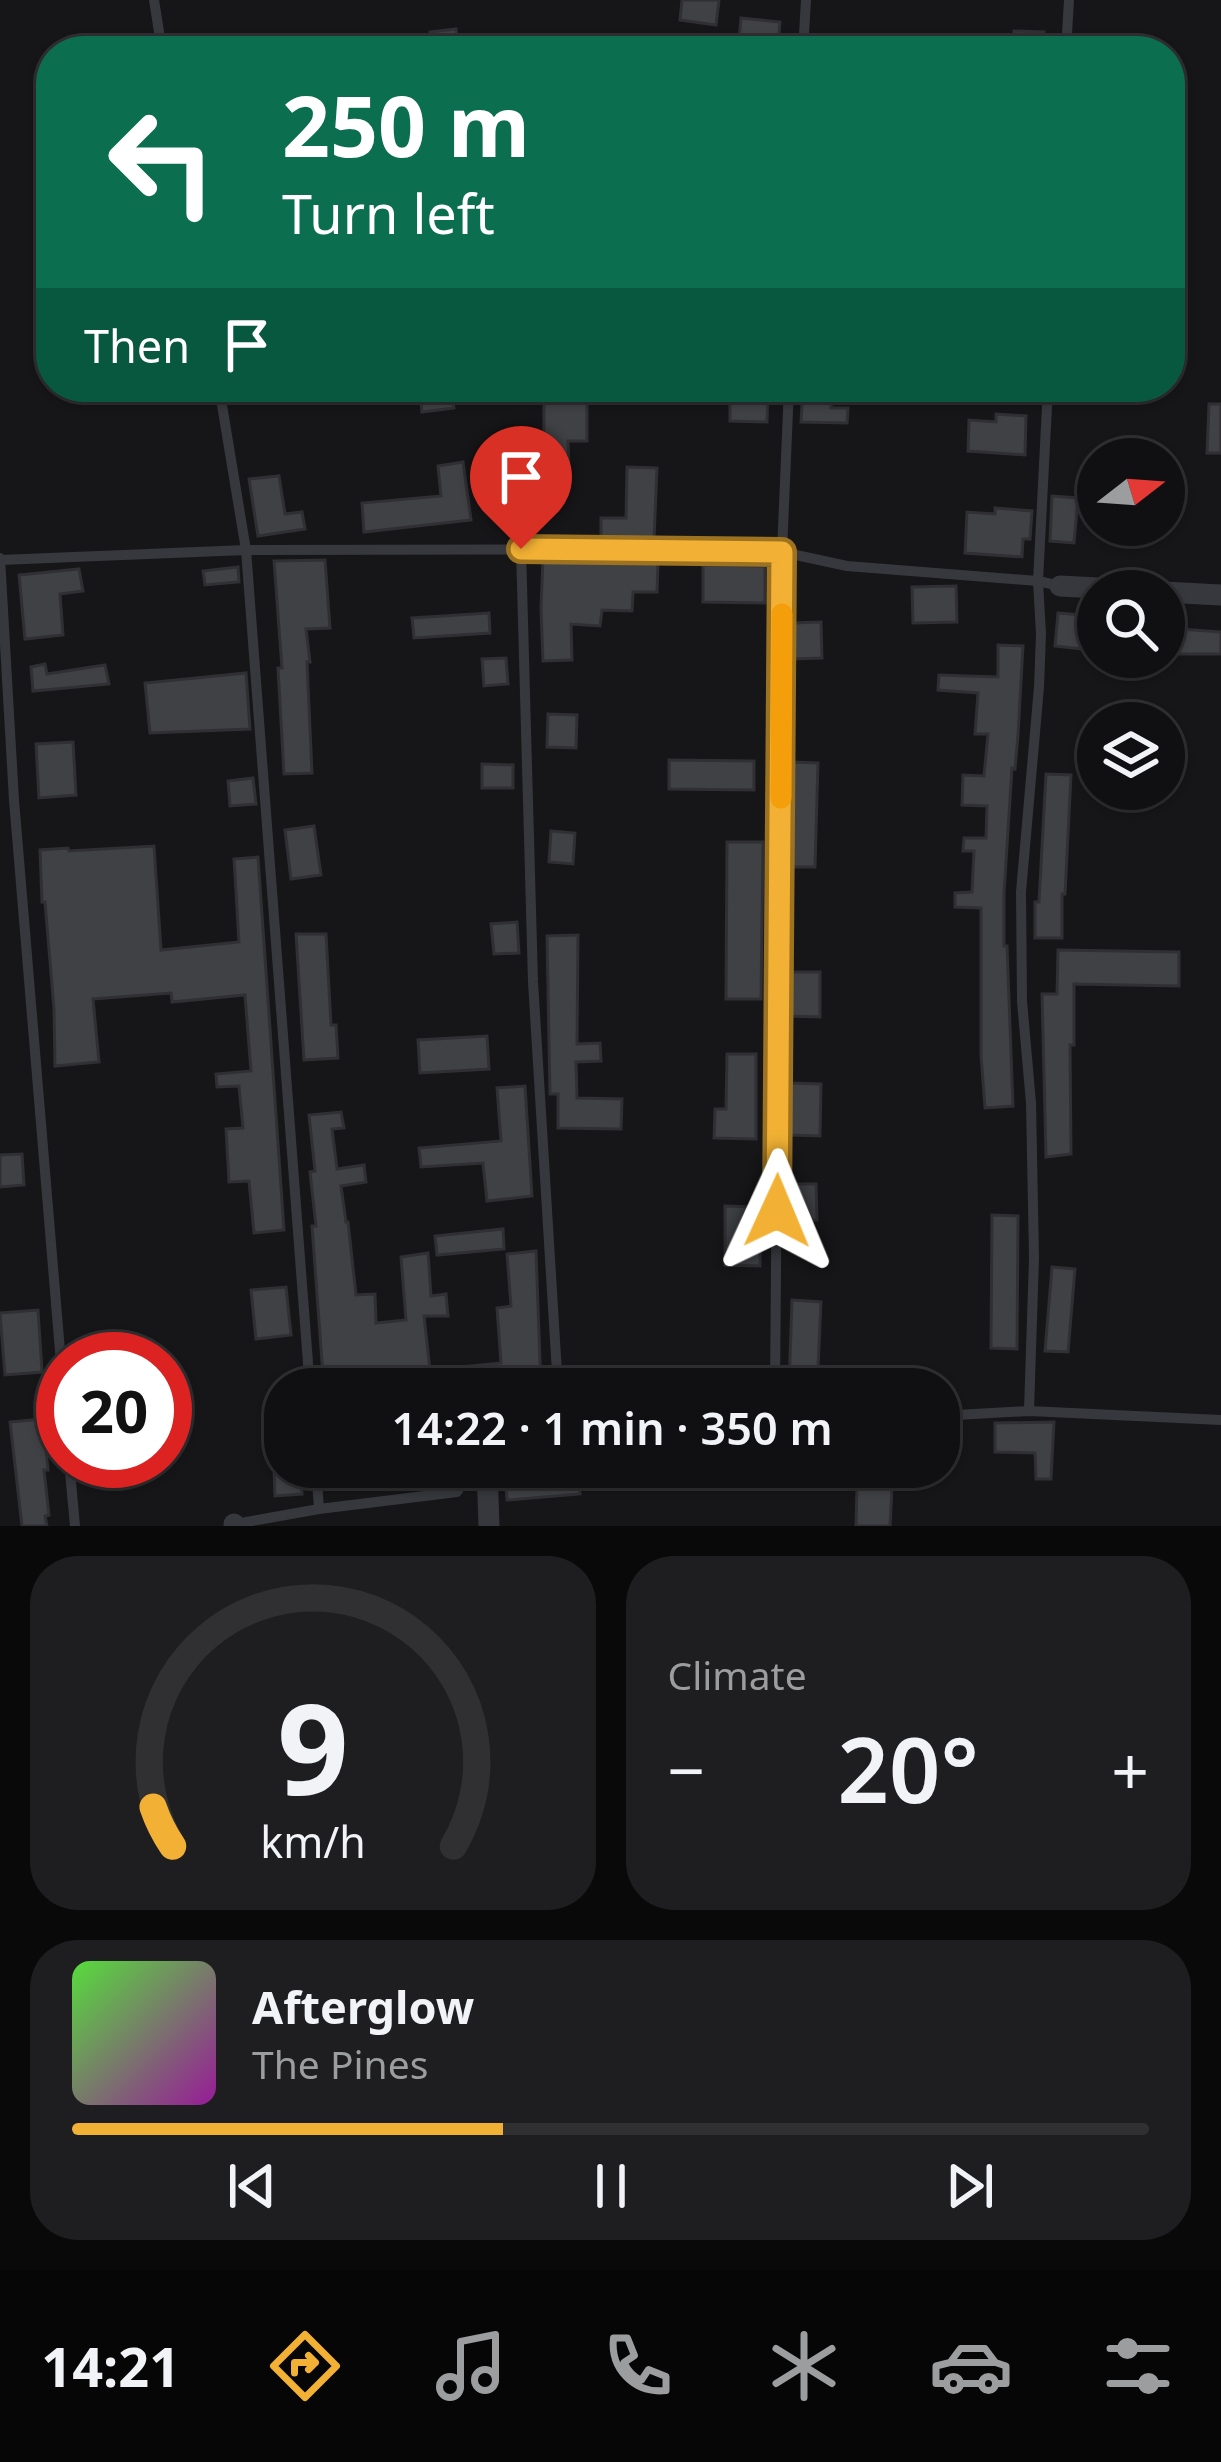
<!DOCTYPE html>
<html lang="en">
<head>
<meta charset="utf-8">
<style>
	body { margin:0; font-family:"Noto Sans",sans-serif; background:#1e1e20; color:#f1f3f6; height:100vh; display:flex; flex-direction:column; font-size:45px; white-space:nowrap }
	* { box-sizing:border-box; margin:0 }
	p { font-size:39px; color:#9c9d9f }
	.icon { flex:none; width:66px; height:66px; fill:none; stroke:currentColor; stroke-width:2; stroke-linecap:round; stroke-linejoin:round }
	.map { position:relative; height:1526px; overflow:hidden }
	.drawer { display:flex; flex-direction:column; gap:30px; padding:30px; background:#09090a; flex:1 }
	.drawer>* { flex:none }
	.banner { position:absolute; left:36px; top:36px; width:1149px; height:366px; border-radius:48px; box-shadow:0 3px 9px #0004,0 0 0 3px #303032; background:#0b6e4f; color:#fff; overflow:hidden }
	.needle { width:78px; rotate:73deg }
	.buttons { position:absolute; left:1077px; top:438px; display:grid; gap:24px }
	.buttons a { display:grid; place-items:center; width:108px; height:108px; border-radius:50%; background:#101012; box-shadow:0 3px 9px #0004,0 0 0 3px #303032; font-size:60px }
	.speed { position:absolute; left:36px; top:1332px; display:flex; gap:24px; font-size:60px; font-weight:700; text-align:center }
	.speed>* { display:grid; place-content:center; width:156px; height:156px; border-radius:50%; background:#101012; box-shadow:0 3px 9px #0004,0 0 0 3px #303032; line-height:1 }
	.speed .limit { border:18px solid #d22; background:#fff; color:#111 }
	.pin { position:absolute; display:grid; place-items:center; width:102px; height:102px; color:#fff; margin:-123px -51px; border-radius:50% 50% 50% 0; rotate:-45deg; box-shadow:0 0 12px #0007 }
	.pin .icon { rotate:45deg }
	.me { position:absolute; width:132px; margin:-66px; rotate:1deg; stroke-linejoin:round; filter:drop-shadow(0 0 9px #0008) }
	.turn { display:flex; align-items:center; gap:42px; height:252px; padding:0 48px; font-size:54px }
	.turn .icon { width:156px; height:156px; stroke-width:2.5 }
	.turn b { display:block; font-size:84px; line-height:102px }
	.then { display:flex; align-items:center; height:114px; padding:0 48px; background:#0003; gap:24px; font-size:45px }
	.big { font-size:90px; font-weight:600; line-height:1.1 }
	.drawer .card { flex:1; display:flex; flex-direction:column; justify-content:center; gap:18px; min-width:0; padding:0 42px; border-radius:48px; background:#1e1e20 }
	.drawer .dial { align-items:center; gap:0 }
	.dial svg { height:312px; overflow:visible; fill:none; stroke:#303032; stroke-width:7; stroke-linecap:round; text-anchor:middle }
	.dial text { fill:#f1f3f6; stroke:none }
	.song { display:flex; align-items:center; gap:36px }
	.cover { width:144px; height:144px; border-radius:18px; background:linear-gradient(135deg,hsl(110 70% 55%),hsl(300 70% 35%)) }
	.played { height:12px; border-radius:6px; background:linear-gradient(90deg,#f2b134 40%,#303032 40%) }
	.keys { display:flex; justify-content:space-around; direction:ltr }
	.heat { display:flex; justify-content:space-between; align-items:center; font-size:66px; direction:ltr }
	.drawer .tiles { flex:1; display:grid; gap:30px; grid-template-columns:1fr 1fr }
	.card:last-child { grid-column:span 2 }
	.trip { position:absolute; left:264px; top:1368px; width:696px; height:120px; border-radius:48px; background:#101012; box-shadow:0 3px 9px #0004,0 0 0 3px #303032; font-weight:600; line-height:120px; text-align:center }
	.tabs { display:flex; height:192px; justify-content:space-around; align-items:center; background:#060607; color:#9c9d9f }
	.tabs .icon { width:84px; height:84px }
	.tabs .active { color:#f2b134 }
	.tabs b { font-size:54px; color:#f1f3f6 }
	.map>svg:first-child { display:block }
	.building { fill:#404145; stroke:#303034; stroke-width:3 }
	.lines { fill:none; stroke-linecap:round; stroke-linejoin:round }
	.lane { stroke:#37383d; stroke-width:10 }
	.street { stroke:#37383d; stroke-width:21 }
	.route-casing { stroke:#9d7322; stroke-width:30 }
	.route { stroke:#f2b134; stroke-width:21 }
	.slow { stroke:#f59e0b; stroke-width:21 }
</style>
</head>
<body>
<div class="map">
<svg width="1221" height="1526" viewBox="0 0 1221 1526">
	<rect width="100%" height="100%" fill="#161618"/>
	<g class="building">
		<polygon points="682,0 719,0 716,25 680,20"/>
		<polygon points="741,18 780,22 778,44 739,41"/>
		<polygon points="456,29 459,51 432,51 430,32"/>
		<polygon points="1014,31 1044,32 1043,51 1013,51"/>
		<polygon points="419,387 451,387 454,408 422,412"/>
		<polygon points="544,387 587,387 587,441 568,441 569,465 544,465"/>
		<polygon points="730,387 768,387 767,422 730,421"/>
		<polygon points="803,388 832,390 831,408 848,408 847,423 801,422"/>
		<polygon points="1209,404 1221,404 1221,453 1207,453"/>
		<polygon points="996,414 1026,416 1025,455 968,451 969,420 996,422"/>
		<polygon points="463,462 471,520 364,532 362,503 441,496 438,466"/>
		<polygon points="627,467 657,468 654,539 601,539 601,518 626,518"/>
		<polygon points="279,476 285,514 302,512 305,529 258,536 249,479"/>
		<polygon points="1052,496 1078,498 1074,543 1050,541"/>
		<polygon points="995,508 1032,511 1030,539 1023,539 1022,557 965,553 967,512 995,514"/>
		<polygon points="543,559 653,559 653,562 658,562 657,592 633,592 632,611 602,610 600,626 571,624 572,660 543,661 541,608"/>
		<polygon points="325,560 330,628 306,629 310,662 307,662 312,773 284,774 278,668 282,668 274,561"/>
		<polygon points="703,565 765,566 765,603 703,602"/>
		<polygon points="238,567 239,582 205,585 203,571"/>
		<polygon points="79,569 83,591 60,594 63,635 25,639 19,575"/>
		<polygon points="956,586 957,622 913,623 912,587"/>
		<polygon points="489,613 490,633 414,638 412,618"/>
		<polygon points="1058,613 1095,616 1092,650 1055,646"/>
		<polygon points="821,622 822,658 792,659 792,623"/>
		<polygon points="1165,628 1221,632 1221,654 1164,654"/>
		<polygon points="998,645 1023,646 1018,735 1015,769 1012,768 1004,893 1004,946 1007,946 1013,1106 985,1108 981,1055 981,908 955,907 955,893 972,892 974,851 963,851 964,838 986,838 987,806 962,805 963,775 984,776 988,734 975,734 978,693 938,690 939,675 998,677"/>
		<polygon points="506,658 508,684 484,686 482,659"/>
		<polygon points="45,664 47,674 105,665 109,684 33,691 31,667"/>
		<polygon points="246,673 250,729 150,733 145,683"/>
		<polygon points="548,714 577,715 576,748 547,747"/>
		<polygon points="73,742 76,795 39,798 36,744"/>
		<polygon points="669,760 754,761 754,790 669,789"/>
		<polygon points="792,762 818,763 815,867 792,867"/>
		<polygon points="482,764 513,765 513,788 482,788"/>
		<polygon points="1046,774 1071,775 1065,894 1062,894 1062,938 1035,938 1035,902 1039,902"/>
		<polygon points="253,778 256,804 230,806 228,781"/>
		<polygon points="314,826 321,875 291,879 285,830"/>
		<polygon points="551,831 575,833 573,864 549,862"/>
		<polygon points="727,842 763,842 761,999 726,999"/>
		<polygon points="154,846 161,950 239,942 234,859 258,857 284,1230 254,1233 249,1181 229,1182 226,1129 243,1128 239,1086 217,1087 216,1074 251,1071 245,995 172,1002 171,993 93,999 99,1062 55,1066 54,1009 45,902 42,902 40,850 68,848 69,851"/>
		<polygon points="517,922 519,953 494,954 491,924"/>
		<polygon points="296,934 326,934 331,1025 336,1025 338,1058 304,1060"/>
		<polygon points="578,935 577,1044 600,1043 601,1061 576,1062 577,1098 622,1099 621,1129 558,1128 558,1094 550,1094 547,936"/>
		<polygon points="1058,950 1179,952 1179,986 1074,984 1074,1045 1070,1045 1071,1154 1046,1157 1042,994 1057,994"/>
		<polygon points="791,972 820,972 820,1017 789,1016"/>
		<polygon points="487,1036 489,1069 420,1073 418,1040"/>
		<polygon points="727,1054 756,1054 756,1139 714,1138 715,1109 726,1109"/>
		<polygon points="791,1083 821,1084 820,1136 790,1135"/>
		<polygon points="525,1086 532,1196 487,1201 483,1163 421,1167 419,1148 501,1141 497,1088"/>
		<polygon points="341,1112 344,1128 332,1129 337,1169 364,1165 366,1182 341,1186 346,1222 348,1222 356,1295 375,1294 376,1323 406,1320 401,1257 428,1253 431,1296 446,1294 448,1316 424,1316 430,1370 501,1363 497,1308 511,1306 507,1254 536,1251 541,1389 324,1389 312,1226 316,1226 310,1172 315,1171 309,1115"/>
		<polygon points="22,1154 24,1185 0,1187 0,1155"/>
		<polygon points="791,1184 816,1184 817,1220 791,1220"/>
		<polygon points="725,1206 760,1207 760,1266 725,1265"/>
		<polygon points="992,1215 1018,1216 1017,1349 991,1348"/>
		<polygon points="503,1229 504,1249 437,1255 435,1236"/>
		<polygon points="1052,1267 1075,1269 1068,1352 1045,1351"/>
		<polygon points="286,1287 291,1335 256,1339 251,1290"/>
		<polygon points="792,1300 821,1302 817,1389 789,1389"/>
		<polygon points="38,1310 42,1372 5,1375 0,1313"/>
		<polygon points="43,1419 48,1470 44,1470 49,1515 45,1516 47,1526 22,1526 10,1422"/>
		<polygon points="1054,1422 1051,1479 1036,1479 1035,1453 995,1452 995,1423"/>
		<polygon points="274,1467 301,1467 302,1494 275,1496"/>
		<polygon points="329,1467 438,1467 439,1480 330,1488"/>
		<polygon points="504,1467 577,1467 580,1494 507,1500"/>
		<polygon points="857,1486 892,1487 890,1526 856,1526"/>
	</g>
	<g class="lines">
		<g class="lane">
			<polyline points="154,0 162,51"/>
			<polyline points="803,51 806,0"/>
			<polyline points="1066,51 1069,0"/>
			<polyline points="219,387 246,550 310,1389"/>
			<polyline points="521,549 533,982 558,1389"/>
			<polyline points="0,558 14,800 63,1387"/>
			<polyline points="0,560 246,550 715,549 782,552 847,566 1038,581 1060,586"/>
			<polyline points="775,1389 782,552 789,387"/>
			<polyline points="1029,1411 1034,1258 1031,1103 1022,1001 1021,892 1039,687 1041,634 1038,581 1048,387"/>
			<polyline points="939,1416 1029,1411 1221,1420"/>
			<polyline points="69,1461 75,1526"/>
			<polyline points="319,1509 457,1492 472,1467"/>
			<polyline points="235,1524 319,1509 316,1467"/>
		</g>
		<g class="street">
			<polyline points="1060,586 1154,591"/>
			<polyline points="1164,592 1221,595"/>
			<polyline points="487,1467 489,1526"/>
			<polyline points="234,1524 234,1526"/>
		</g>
	</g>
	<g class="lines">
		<g class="route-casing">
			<polyline id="route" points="521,549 782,552 777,1211"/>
		</g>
		<use href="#route" class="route"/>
		<polyline class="slow" points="781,798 782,614"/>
	</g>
</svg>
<div class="buttons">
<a><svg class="needle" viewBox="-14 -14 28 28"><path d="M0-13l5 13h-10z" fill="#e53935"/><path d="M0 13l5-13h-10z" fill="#9c9d9f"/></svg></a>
<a><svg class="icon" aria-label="search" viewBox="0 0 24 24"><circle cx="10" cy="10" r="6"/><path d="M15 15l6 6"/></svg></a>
<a><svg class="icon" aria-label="layers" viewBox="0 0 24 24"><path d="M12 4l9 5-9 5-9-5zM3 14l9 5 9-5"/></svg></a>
</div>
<div class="speed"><div class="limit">20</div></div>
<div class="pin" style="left:521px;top:549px;background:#d93025"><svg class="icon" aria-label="arrive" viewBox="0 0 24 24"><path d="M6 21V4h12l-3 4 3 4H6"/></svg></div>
<svg class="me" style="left:777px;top:1211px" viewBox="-20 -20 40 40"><path d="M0-17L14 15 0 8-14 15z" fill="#f2b134" stroke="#fff" stroke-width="4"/></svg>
<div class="trip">14:22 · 1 min · 350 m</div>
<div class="banner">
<div class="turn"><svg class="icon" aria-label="left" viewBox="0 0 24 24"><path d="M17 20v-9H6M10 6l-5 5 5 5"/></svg><div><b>250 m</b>Turn left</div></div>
<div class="then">Then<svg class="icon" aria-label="arrive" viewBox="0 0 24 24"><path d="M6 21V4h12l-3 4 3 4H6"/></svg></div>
</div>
</div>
<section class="drawer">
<div class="tiles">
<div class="card dial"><svg viewBox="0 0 100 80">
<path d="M14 69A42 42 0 1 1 86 69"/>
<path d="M14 69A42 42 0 0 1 9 59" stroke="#f2b134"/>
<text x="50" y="56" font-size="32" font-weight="700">9</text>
<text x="50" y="72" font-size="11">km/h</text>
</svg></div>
<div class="card"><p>Climate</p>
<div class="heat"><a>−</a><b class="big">20°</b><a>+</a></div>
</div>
<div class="card">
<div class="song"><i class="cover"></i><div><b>Afterglow</b><p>The Pines</p></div></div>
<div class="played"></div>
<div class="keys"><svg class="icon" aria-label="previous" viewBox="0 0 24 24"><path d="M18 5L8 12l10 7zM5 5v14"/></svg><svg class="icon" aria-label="pause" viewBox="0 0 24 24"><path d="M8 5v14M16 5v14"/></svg><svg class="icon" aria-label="next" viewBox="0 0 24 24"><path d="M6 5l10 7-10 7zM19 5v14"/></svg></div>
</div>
</div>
</section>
<nav class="tabs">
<b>14:21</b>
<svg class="icon active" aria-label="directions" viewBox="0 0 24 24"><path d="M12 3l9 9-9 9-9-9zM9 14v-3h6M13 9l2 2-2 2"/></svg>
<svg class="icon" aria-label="music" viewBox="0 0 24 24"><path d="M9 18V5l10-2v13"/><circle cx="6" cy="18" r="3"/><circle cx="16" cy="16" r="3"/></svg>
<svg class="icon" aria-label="phone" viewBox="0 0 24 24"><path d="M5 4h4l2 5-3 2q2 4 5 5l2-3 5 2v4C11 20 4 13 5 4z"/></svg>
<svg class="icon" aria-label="climate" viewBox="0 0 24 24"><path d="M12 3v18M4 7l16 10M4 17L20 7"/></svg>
<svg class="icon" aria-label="car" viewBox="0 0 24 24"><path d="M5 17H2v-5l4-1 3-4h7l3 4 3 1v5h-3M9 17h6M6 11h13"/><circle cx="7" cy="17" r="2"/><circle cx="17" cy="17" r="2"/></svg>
<svg class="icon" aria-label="filters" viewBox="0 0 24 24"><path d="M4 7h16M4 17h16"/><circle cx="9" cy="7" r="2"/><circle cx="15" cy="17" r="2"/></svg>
</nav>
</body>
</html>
